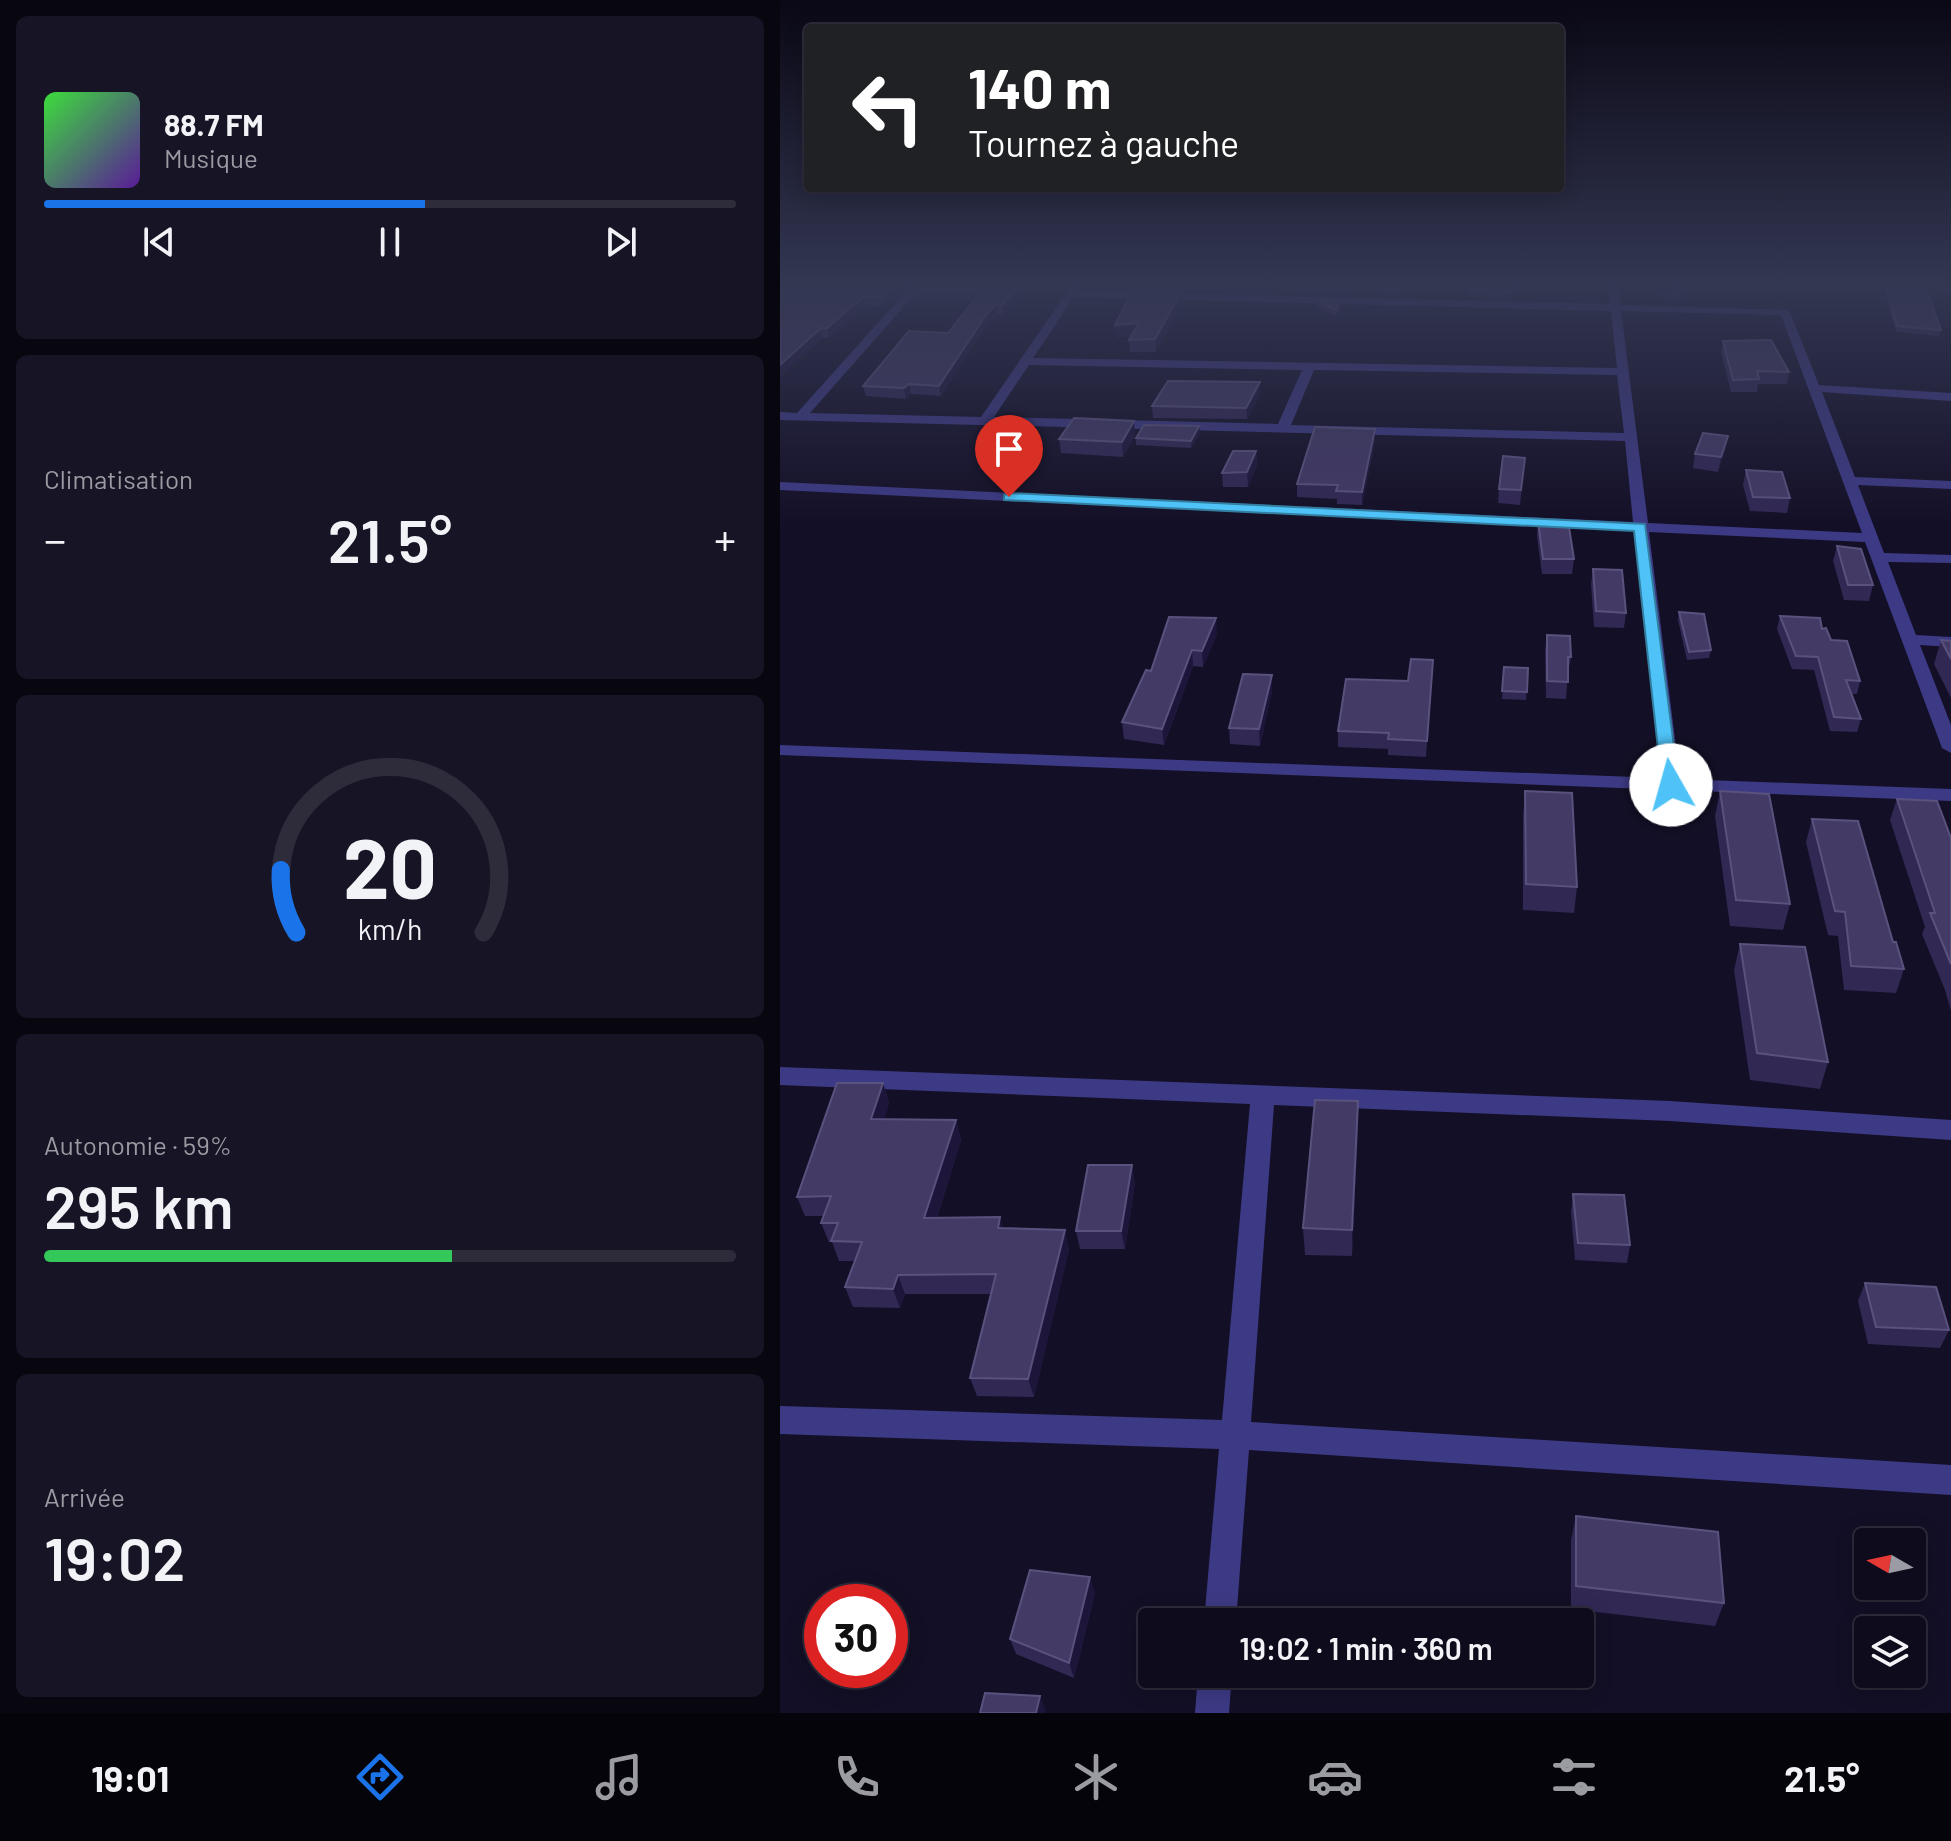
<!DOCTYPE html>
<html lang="fr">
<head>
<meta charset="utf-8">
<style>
	body { margin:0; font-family:Barlow,sans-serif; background:#171425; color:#f1f3f6; height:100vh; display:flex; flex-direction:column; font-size:30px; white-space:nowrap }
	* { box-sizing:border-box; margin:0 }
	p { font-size:26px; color:#9b9ba3 }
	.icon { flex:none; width:44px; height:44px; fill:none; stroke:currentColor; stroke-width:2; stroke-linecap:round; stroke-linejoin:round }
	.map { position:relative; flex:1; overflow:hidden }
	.details { display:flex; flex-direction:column; gap:16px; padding:16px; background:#08060f; width:780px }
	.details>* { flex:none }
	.top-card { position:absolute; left:24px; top:24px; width:760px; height:168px; border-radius:8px; box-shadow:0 4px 20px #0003,0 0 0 2px #2e2b3b; background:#202124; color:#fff; overflow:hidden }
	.needle { width:52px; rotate:279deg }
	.tools { position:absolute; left:1074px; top:1528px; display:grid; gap:16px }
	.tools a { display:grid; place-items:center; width:72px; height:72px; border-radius:8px; background:#0e0b1c; box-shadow:0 4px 20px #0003,0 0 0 2px #2e2b3b; font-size:40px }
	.speed { position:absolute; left:24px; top:1584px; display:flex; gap:16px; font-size:40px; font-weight:700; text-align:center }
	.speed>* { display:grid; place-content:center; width:104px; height:104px; border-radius:50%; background:#0e0b1c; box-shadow:0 4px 20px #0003,0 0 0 2px #2e2b3b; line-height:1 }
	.speed .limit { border:12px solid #d22; background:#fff; color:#111 }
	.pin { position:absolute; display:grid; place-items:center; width:68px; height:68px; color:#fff; margin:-82px -34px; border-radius:50% 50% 50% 0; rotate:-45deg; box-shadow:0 0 8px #0007 }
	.pin .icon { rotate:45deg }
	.me { position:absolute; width:88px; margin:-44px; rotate:353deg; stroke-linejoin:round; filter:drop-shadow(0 0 6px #0008) }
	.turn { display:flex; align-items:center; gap:28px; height:168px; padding:0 32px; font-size:36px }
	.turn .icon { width:104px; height:104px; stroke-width:2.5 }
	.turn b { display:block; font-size:56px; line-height:68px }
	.big { font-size:60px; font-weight:600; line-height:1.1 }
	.details .card { flex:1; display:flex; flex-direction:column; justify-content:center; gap:12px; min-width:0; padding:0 28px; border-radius:12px; background:#171425 }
	.details .dial { align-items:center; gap:0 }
	.dial svg { height:208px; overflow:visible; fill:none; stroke:#2e2b3b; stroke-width:7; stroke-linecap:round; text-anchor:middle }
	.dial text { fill:#f1f3f6; stroke:none }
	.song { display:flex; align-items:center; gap:24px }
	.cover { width:96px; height:96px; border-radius:12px; background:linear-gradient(135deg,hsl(120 70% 55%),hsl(270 70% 35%)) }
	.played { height:8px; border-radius:4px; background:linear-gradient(90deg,#1a73e8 55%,#2e2b3b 55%) }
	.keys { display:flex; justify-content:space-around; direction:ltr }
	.heat { display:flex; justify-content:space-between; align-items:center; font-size:44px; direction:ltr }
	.charge { height:12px; border-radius:6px; background:linear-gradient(90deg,#34c759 59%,#2e2b3b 0) }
	.trip { position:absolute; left:358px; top:1608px; width:456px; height:80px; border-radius:8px; background:#0e0b1c; box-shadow:0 4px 20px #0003,0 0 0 2px #2e2b3b; font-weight:600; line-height:80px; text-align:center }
	.dock { display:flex; height:128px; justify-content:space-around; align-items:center; background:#06040b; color:#9b9ba3 }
	.dock .icon { width:56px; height:56px }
	.dock .current { color:#1a73e8 }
	.dock b { font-size:36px; color:#f1f3f6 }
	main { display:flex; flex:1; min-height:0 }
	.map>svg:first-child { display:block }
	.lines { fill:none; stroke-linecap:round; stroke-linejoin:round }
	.street { fill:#3d3a85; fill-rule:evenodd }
	.wall { fill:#312854 }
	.shaded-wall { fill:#1d163a }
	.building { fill:#433a66; stroke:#5a527e; stroke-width:2 }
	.route { fill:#4fc3f7; stroke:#337fa1; stroke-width:2 }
</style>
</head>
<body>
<main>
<section class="details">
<div class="card">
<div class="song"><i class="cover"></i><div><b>88.7 FM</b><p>Musique</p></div></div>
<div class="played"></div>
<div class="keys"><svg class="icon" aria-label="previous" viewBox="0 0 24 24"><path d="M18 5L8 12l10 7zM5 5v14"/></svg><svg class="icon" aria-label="pause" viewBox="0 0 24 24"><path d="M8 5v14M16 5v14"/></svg><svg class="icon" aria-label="next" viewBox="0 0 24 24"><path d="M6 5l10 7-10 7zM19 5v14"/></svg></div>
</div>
<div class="card"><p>Climatisation</p>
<div class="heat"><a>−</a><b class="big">21.5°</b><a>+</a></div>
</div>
<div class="card dial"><svg viewBox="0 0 100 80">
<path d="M14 69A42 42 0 1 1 86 69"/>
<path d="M14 69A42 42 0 0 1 8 45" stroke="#1a73e8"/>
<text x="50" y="56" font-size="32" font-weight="700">20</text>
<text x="50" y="72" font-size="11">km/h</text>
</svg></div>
<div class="card"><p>Autonomie · 59%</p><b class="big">295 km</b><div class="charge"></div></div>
<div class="card"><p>Arrivée</p><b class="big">19:02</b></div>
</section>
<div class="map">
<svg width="1171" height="1713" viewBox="0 0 1171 1713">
	<rect width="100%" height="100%" fill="#130f26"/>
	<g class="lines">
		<g class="street">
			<path d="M131 286H142L30 413 201 417 291 286H301L298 291 830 304 828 286H838L840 305 1009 310 1039 385 1171 393V401L1042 392 1075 477 1171 481V489L1078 485 1104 553 1171 555V563L1108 562 1136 635 1171 637V647L1140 645 1171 725V753L1162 748 1085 542 869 532 900 779 1171 789V801L0 755V745L881 778 854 531 0 490V482L853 522 845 441 0 420V412L17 413ZM294 297 831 311 837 368 253 358ZM841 311 1001 315 1082 533 868 523ZM249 365 522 370 498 424 214 417ZM534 370 837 375 844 433 511 425Z"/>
			<polygon points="0,1067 890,1101 1171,1120 1171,1140 890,1121 494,1105 471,1422 1171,1465 1171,1495 469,1450 456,1622 424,1622 439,1449 0,1434 0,1406 442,1420 470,1104 0,1085"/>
			<polygon points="418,1674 452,1674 449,1713 415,1713"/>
		</g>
	</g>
	<g class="wall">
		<polygon points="0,286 126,286 104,306 85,306 49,338 43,338"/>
		<polygon points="136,286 244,286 242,288 243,293 224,315 217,314 207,324 161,396 131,394 126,399 86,396 83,386 168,333 195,299 135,298 133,289"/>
		<polygon points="350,286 382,286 379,289 350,287"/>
		<polygon points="519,286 569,286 565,295 519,293"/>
		<polygon points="601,286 622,286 618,296 600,295"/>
		<polygon points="687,286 736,286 736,289 730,299 689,298"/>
		<polygon points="878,286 904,286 903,298 880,297"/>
		<polygon points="1103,286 1145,286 1161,330 1159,336 1116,332"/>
		<polygon points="1164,286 1171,286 1171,297"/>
		<polygon points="402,291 403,303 376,352 350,352 349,340 351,336 336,338"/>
		<polygon points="536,300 560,301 560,307 556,316 536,306"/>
		<polygon points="943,341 1009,372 1007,384 978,384 977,392 951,392 941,352"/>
		<polygon points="480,382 480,394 467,419 373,418 372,406"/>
		<polygon points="420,433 411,448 356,445 356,438"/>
		<polygon points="355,435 343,457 281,453 279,439"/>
		<polygon points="948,436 945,450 938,472 913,468 915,454"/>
		<polygon points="595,441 582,505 557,504 557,499 517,497 517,484"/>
		<polygon points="476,451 477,465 468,487 443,487 442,473"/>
		<polygon points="745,458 740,505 718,503 719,489"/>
		<polygon points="966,470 1010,498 1007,513 970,511 963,485"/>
		<polygon points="758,521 794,559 792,574 762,574 757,536"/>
		<polygon points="1057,546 1093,585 1089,601 1064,600 1053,561"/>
		<polygon points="813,569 846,613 844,628 814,627 811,584"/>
		<polygon points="899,612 931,650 929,658 907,660 898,620"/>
		<polygon points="1000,616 1042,629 1080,681 1077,694 1071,694 1081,719 1077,732 1050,731 1034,670 1012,669 997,629"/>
		<polygon points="437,634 423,667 413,666 384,745 344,739 342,722 371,671"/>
		<polygon points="767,635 791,657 788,673 786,699 766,698 765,651"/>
		<polygon points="1161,640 1171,641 1171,698 1154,664"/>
		<polygon points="653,660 646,757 608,755 608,749 558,747 558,731 628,681"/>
		<polygon points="724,667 748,668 746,700 722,699"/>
		<polygon points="492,691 480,746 450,744 449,728"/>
		<polygon points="745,791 797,887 794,913 743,910 743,816"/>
		<polygon points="940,791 1010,904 1003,930 950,926 935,816"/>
		<polygon points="1117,799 1171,838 1171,1011 1165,990 1142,934 1145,927 1110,820"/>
		<polygon points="1032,819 1113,942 1124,969 1116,993 1064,990 1058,936 1048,935 1026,842"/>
		<polygon points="960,944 1048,1062 1040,1089 970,1080 954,970"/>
		<polygon points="103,1083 109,1103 104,1119 176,1120 181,1140 157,1218 223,1228 289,1249 254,1397 197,1396 190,1378 211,1294 125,1294 120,1308 73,1307 65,1287 75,1261 59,1261 52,1242 49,1242 41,1223 43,1216 25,1216 17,1197"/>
		<polygon points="578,1101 578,1128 572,1256 525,1255 523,1228"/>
		<polygon points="355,1183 345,1249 300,1249 296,1231"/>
		<polygon points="793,1194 850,1245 847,1263 795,1260 791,1212"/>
		<polygon points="1085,1283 1169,1330 1160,1348 1088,1344 1078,1301"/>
		<polygon points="796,1516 944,1603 935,1626 791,1609 791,1540"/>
		<polygon points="315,1593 294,1678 236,1654 230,1639"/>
		<polygon points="42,1631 42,1669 36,1659"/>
		<polygon points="43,1670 102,1670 45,1674"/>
	</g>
	<g class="shaded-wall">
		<polygon points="114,286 126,286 104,306 102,297"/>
		<polygon points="237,286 244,286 242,288 243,293 224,315 222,305"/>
		<polygon points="735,286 736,286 736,289 730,299 731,292"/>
		<polygon points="402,291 403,303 376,352 375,339"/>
		<polygon points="83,297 85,306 49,338 47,328"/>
		<polygon points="215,305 217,314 207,324 161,396 159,386 206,315"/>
		<polygon points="359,323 361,335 336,338 335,325"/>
		<polygon points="41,328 43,338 0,378 0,365"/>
		<polygon points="480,382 480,394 467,419 466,408"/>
		<polygon points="129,384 131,394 126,399 124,388"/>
		<polygon points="354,421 355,435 343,457 342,442"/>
		<polygon points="419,426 420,433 411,448 411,441"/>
		<polygon points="595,429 595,441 582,505 582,492"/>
		<polygon points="948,436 945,450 938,472 941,457"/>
		<polygon points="476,451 477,465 468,487 467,472"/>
		<polygon points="436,618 437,634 423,667 422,651"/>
		<polygon points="412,650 413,666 384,745 382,729"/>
		<polygon points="492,675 492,691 480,746 479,729"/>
		<polygon points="103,1083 109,1103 98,1138 91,1119"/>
		<polygon points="578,1101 578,1128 572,1256 572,1230"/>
		<polygon points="176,1120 181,1140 151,1237 144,1218"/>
		<polygon points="352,1165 355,1183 345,1249 341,1231"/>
		<polygon points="220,1217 226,1237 218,1228"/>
		<polygon points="285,1230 289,1249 254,1397 248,1379"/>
		<polygon points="118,1275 125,1294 120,1308 113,1289"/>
		<polygon points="310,1577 315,1593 294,1678 289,1663"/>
		<polygon points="110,1616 116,1628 110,1663"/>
		<polygon points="260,1696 266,1711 265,1713 256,1713"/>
	</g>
	<g class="building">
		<polygon points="0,286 114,286 102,297 83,297 47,328 41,328 0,365"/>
		<polygon points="136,286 239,286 222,305 215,305 206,315 159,386 129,384 124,388 83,386 129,331 168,333 202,290 133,289"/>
		<polygon points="601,286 620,286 618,290 600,289"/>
		<polygon points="688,286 735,286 731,292 690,291"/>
		<polygon points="904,286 905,288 881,286"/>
		<polygon points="1106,286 1145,286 1161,330 1117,326"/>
		<polygon points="353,290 402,291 375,339 349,340 359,323 335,325"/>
		<polygon points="536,300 560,301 556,310"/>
		<polygon points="991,340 1009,372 977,371 979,379 953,380 943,341"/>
		<polygon points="388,381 480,382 466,408 372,406"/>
		<polygon points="294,418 354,421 342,442 279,439"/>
		<polygon points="364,425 419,426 411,441 356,438"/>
		<polygon points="535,427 595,429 582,492 556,491 558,485 517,484"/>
		<polygon points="923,433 948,436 941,457 915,454"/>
		<polygon points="453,451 476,451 467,472 442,473"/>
		<polygon points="723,456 745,458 741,490 719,489"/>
		<polygon points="966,470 1002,472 1010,498 973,497"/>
		<polygon points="758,521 788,521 794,559 763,559"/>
		<polygon points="1057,546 1081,549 1093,585 1068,585"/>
		<polygon points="813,569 842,570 846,613 816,611"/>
		<polygon points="899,612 924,614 931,650 909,652"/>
		<polygon points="1000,616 1040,618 1042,629 1046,628 1051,640 1067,641 1080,681 1066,680 1081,719 1054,717 1038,657 1016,656"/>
		<polygon points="389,617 436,618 422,651 412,650 382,729 342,722 366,670 371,671"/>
		<polygon points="767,635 790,636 791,657 788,657 788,682 767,681"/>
		<polygon points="1161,640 1171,641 1171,659"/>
		<polygon points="631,659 653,660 647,741 608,739 609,733 558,731 566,679 628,681"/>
		<polygon points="724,667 748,668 747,692 722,691"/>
		<polygon points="463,674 492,675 479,729 449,728"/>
		<polygon points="745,791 792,793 797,887 746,884"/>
		<polygon points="940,791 989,794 1010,904 956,900"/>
		<polygon points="1117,799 1157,801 1171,838 1171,964 1150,913 1155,913"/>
		<polygon points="1032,819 1078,821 1113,942 1116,942 1124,969 1071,966 1065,912 1055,911"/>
		<polygon points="960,944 1025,947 1048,1062 977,1053"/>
		<polygon points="57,1083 103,1083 91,1119 176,1120 144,1218 220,1217 218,1228 285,1230 248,1379 190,1378 216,1274 118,1275 113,1289 65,1287 82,1242 51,1241 58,1223 41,1223 51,1196 17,1197"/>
		<polygon points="535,1100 578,1101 572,1230 523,1228"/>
		<polygon points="308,1165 352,1165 341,1231 296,1231"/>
		<polygon points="793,1194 844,1195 850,1245 798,1243"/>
		<polygon points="1085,1283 1156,1287 1169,1330 1096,1327"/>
		<polygon points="796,1516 938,1532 944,1603 796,1586"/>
		<polygon points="250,1570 310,1577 289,1663 230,1639"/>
		<polygon points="42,1631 42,1658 36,1659"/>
		<polygon points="205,1693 260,1696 256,1713 200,1713"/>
	</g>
	<linearGradient id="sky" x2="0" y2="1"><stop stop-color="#0a0815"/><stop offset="0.54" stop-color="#333752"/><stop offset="1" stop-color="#333752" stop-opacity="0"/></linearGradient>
	<rect width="1171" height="526" fill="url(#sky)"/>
	<polygon class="route" points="229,493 865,524 899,785 891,790 882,785 854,531 224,500 224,495"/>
</svg>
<div class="tools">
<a><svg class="needle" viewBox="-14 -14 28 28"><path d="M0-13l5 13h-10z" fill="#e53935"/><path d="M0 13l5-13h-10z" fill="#9b9ba3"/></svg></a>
<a><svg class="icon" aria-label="layers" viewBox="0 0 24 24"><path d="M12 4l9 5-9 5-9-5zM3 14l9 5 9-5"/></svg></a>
</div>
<div class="speed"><div class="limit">30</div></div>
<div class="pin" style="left:229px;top:497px;background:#d93025"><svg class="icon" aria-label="arrive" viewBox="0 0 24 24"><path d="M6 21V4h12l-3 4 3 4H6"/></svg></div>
<svg class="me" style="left:891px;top:785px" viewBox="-20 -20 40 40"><circle r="19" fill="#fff"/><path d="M0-13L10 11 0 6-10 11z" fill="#4fc3f7"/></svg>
<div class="trip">19:02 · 1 min · 360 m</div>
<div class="top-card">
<div class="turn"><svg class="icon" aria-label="left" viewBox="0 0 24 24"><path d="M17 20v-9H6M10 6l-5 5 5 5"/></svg><div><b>140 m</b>Tournez à gauche</div></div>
</div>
</div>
</main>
<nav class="dock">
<b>19:01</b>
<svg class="icon current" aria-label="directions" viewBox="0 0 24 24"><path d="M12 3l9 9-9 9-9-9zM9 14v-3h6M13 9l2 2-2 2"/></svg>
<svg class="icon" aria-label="music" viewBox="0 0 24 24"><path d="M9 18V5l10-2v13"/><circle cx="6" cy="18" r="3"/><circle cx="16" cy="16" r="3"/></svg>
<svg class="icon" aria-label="phone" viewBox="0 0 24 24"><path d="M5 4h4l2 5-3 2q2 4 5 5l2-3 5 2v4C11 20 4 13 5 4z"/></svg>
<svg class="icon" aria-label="climate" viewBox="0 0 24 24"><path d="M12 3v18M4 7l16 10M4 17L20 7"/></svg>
<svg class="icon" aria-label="car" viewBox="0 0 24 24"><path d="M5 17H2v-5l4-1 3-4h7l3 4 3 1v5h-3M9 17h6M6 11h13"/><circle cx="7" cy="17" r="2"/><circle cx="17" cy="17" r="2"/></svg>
<svg class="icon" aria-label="filters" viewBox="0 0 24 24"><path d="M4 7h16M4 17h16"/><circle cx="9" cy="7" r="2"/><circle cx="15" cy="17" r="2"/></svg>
<b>21.5°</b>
</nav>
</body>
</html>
